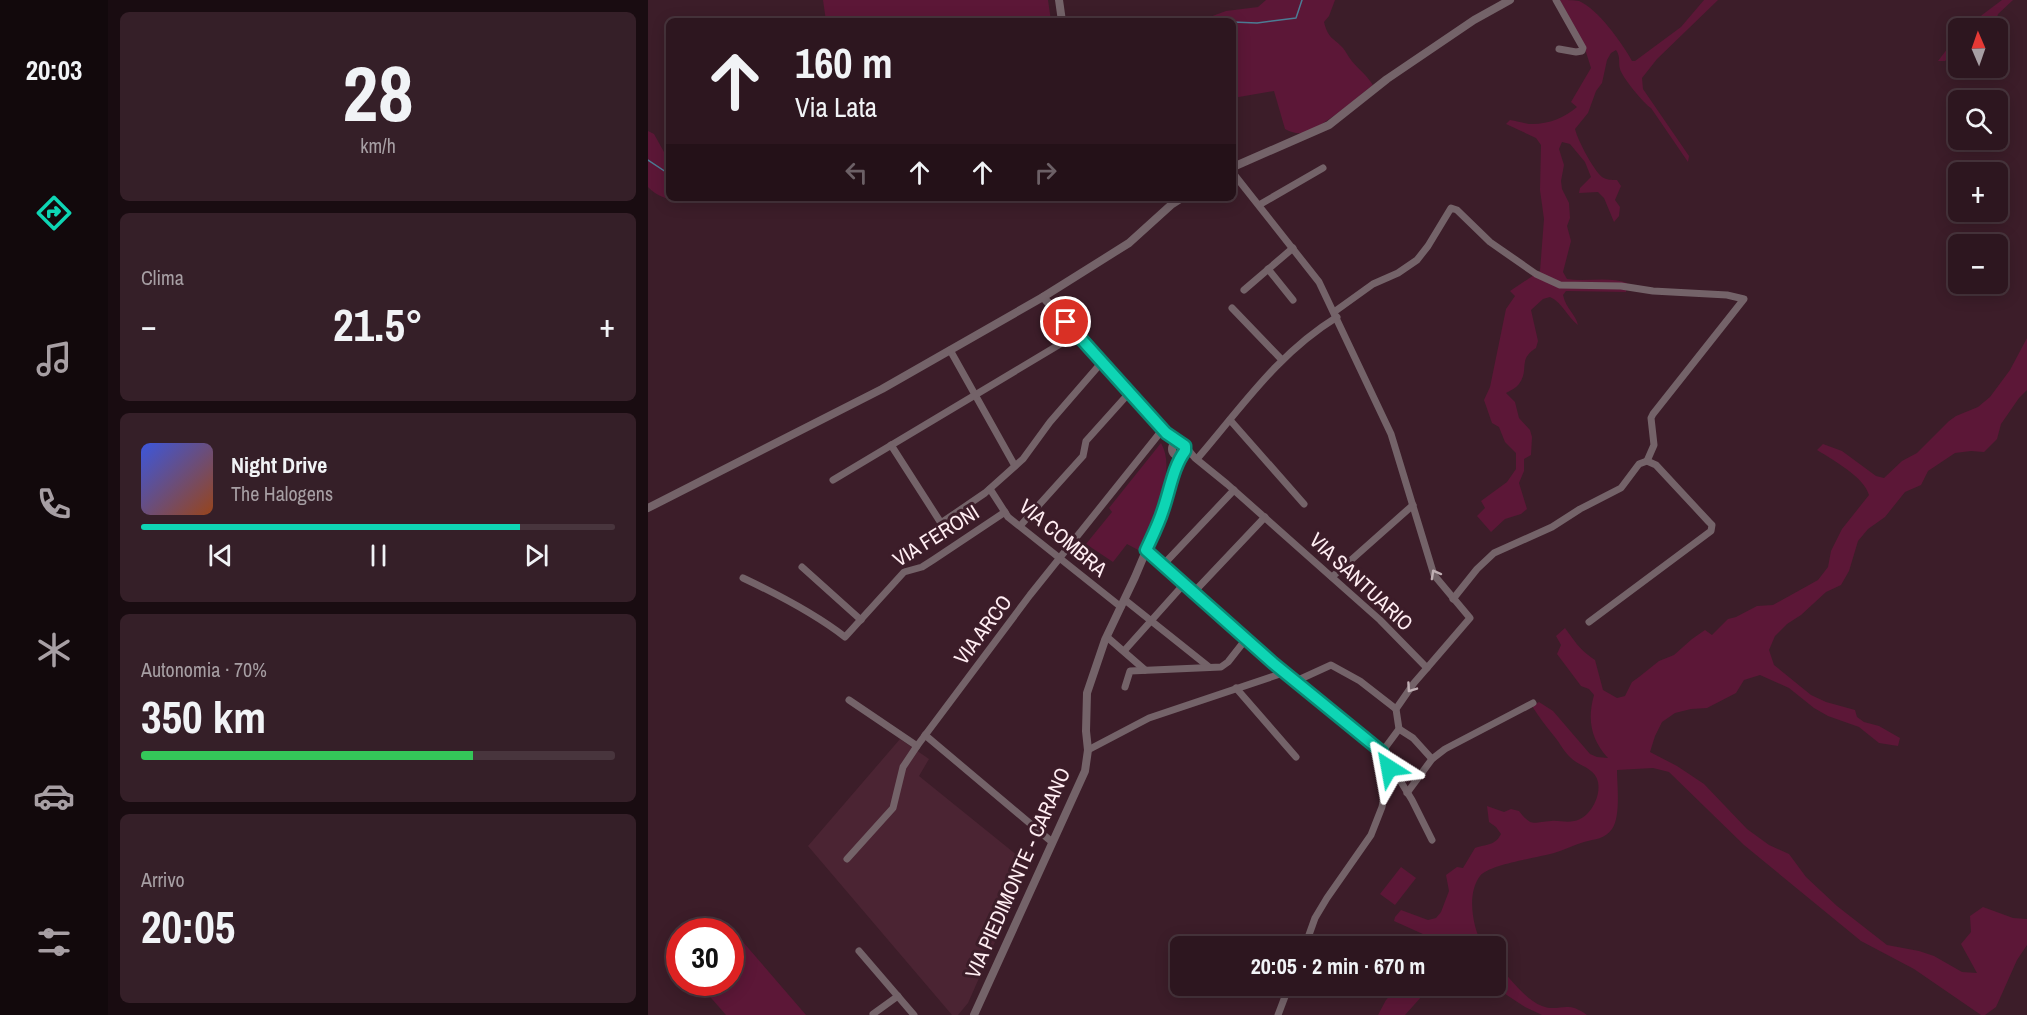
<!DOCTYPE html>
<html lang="it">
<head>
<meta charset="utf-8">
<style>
	body { margin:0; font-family:"Archivo Narrow",sans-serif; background:#351f28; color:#f1f3f6; height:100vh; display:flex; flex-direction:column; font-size:22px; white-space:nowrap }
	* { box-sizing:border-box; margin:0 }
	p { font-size:20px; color:#a79fa4 }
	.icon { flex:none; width:33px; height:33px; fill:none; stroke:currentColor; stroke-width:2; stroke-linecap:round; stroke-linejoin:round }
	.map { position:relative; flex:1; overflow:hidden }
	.panel { display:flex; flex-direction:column; gap:12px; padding:12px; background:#190c11; width:540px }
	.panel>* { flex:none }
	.top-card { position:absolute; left:18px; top:18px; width:570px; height:183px; border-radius:9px; box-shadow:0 3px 15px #0003,0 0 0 2px #48353d; background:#2d161f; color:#f1f3f6; overflow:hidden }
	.needle { width:39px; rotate:358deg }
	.fabs { position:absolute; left:1300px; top:18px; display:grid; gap:12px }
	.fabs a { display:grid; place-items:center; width:60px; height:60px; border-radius:9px; background:#2d161f; box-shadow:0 3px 15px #0003,0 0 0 2px #48353d; font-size:30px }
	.speed { position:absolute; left:18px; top:918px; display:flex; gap:12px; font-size:30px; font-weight:700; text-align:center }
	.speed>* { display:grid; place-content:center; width:78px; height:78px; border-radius:50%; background:#2d161f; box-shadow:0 3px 15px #0003,0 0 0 2px #48353d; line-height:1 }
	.speed .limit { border:9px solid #d22; background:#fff; color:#111 }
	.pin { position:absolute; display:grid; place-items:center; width:51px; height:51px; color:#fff; margin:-26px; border:3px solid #fff; border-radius:50%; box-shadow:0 2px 6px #0007 }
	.me { position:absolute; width:66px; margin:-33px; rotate:326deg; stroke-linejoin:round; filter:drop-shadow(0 0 4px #0008) }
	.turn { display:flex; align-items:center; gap:21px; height:126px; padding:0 30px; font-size:27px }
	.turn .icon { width:78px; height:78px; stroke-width:2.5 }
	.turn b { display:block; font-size:42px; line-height:51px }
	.lanes { display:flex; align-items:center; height:57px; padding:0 30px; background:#0003; justify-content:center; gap:30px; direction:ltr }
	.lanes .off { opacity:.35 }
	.big { font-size:45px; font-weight:700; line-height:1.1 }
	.panel .widget { flex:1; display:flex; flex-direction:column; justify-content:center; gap:9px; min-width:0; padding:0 21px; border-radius:9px; background:#351f28 }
	.panel .dial { align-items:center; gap:0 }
	.dial b { font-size:78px; line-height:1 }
	.song { display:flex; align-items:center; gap:18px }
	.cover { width:72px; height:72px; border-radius:9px; background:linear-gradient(135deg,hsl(230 70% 55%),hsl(20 70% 35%)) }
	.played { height:6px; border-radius:3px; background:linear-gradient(90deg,#0ed5b4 80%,#48353d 80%) }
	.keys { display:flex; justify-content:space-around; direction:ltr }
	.heat { display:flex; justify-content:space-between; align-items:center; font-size:33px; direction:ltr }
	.charge { height:9px; border-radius:4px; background:linear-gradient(90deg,#34c759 70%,#48353d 0) }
	.trip { position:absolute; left:522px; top:936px; width:336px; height:60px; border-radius:9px; background:#2d161f; box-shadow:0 3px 15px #0003,0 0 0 2px #48353d; font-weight:700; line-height:60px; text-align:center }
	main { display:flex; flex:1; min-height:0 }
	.menu { display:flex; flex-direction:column; width:108px; justify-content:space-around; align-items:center; background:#12090c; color:#a79fa4 }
	.menu .icon { width:42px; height:42px }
	.menu .current { color:#0ed5b4 }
	.menu b { font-size:27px; color:#f1f3f6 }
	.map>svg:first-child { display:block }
	.built { fill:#4b2433 }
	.green { fill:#5c1737 }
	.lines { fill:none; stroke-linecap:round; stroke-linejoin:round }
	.stream { stroke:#4c7c94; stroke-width:1.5 }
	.minor { stroke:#746369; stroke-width:7 }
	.tertiary { stroke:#746369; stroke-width:8 }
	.oneway { stroke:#c0afb4 }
	.route-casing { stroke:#098a75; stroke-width:15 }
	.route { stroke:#0ed5b4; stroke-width:10 }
	.labels { text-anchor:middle; stroke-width:6; stroke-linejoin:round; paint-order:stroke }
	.street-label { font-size:21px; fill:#ffedf2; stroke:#3c1d29 }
</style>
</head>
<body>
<main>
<nav class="menu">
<b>20:03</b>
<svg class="icon current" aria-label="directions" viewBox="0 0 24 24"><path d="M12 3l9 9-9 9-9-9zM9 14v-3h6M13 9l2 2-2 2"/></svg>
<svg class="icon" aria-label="music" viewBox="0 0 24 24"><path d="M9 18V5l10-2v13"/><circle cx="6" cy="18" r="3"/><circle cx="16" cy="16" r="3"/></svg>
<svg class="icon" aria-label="phone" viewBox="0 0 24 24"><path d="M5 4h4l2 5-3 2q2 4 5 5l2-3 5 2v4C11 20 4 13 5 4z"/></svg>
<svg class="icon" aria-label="climate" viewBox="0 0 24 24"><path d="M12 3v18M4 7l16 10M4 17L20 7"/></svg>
<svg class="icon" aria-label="car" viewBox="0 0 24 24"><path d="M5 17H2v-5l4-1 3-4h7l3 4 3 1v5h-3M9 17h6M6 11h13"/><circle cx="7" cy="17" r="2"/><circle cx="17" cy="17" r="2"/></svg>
<svg class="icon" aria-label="filters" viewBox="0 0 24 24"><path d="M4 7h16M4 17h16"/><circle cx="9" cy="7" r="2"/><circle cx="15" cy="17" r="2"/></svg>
</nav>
<section class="panel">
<div class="widget dial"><b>28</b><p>km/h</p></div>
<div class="widget"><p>Clima</p>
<div class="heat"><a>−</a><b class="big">21.5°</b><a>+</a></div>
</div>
<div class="widget">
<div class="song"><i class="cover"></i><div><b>Night Drive</b><p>The Halogens</p></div></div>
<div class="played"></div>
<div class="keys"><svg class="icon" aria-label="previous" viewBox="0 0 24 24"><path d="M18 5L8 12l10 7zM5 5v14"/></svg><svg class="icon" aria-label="pause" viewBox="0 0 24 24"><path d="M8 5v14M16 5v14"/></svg><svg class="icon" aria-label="next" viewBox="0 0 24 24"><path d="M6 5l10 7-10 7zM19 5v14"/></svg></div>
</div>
<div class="widget"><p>Autonomia · 70%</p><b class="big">350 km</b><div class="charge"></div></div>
<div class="widget"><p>Arrivo</p><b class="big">20:05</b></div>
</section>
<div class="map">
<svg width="1379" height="1015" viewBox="0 0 1379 1015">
	<rect width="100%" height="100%" fill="#3c1d29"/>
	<polygon class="built" points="252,739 281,759 271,776 381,865 320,1003 310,1015 304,1015 160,846"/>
	<g class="green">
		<polygon points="175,0 400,0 403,21 178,21"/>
		<path d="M618 0H687L681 16 676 22C680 39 686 38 695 48 698 52 700 56 703 60 711 70 717 73 725 85 707 99 676 127 655 133 649 134 642 132 637 129L626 91 585 98V21H551L578 11 610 7Z"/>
		<path d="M912 0C918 0 926 0 931 1 949 8 975 44 984 61H987L1033 27 1056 0H1070L1009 59 994 78 995 89 1041 156 1040 162 1003 108C996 104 974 77 972 69 970 62 973 57 968 50L963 53 959 60 954 83 948 91 940 113 927 129C930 141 945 169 954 177 959 180 963 180 969 180L973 186 967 200 972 207 971 216 966 222 956 198 950 192 931 193 932 188 943 177 937 162 922 144 914 142 911 149 916 165 913 181 914 189 921 203 922 218 919 226 923 241 915 272 919 279C938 282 961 276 979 283L978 292 918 291 915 295C918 309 927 313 930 325 919 317 915 303 902 297L895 299 883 310 890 341 888 348C869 360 882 369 871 384 868 388 863 390 858 393L867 402 871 418 882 430 884 437 883 455 876 459V471L871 483 879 509 873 514 857 519 843 532 829 516 837 508 833 501 859 482 868 469V453L857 442 851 427 844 423 836 400 842 387 858 309 867 296 862 291 892 271 896 219 892 190 893 145 888 138 858 124 862 120C869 121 875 123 881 124 899 125 916 118 929 107L923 102 943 68 937 49Z"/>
		<polygon points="1354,0 1365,0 1350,14 1348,21 1334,28 1321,28 1334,15"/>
		<polygon points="1310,35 1311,49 1297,61 1290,61"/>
		<path d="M0 131 6 134 21 161V198H49C31 202 13 201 0 187Z"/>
		<path d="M1379 338V390L1371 398 1353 424 1349 439 1336 452 1323 451 1307 453 1280 471 1273 485 1257 492 1237 517 1220 529 1210 541 1201 571 1193 585 1178 592 1153 615 1139 624 1127 636 1121 650 1126 665 1163 695 1178 702 1207 710 1209 717 1216 722 1231 726 1252 738 1250 746 1231 743 1211 727 1180 716 1166 708 1141 688 1112 675 1096 680 1088 693 1059 708 1043 709 1027 713 1014 722 1007 736 1002 752 1029 766 1056 784 1099 829 1121 845 1141 854 1158 877 1189 906 1239 945 1271 951 1286 956 1314 972 1329 973 1313 944 1323 932 1322 916 1335 907 1365 918 1379 919V945L1369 960 1348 1007 1337 1015H1333L1266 969 1213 941 1096 845 1021 772 1005 768 969 770C969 785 973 816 964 829 957 839 947 839 936 842 926 845 916 850 906 853 889 858 842 864 832 876 818 894 825 929 835 946H779L781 942 777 935 746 921 747 917 753 910 780 920 788 918 793 912 801 891 798 875 809 867 815 868 827 848C838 844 847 846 853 834L848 827 841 822 839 806 856 812 863 809 871 811C884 828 886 822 903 821 910 820 918 823 926 821 942 818 953 797 950 782 947 768 931 766 923 758 916 752 912 743 906 736 898 726 891 717 884 706L891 702 905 711 942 754 949 757 960 758C943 739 939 720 946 695L941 689 933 686 909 654 913 645 908 636 917 628C928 643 931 649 947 660L955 690 969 698 977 696 984 682 991 677 1011 661 1026 655 1044 639 1057 630 1064 635 1080 619 1088 617 1109 606 1125 605 1170 580 1180 567 1183 551 1194 529 1221 495C1216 477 1185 460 1169 450L1175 444 1194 451 1228 476 1236 478 1254 461 1269 453 1301 421 1308 416 1330 407 1342 397 1362 370Z"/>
		<path d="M513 443C530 472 503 523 492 551L479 544 465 562 438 544 464 512 461 508Z"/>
		<polygon points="753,867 768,878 747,905 732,894"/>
		<polygon points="95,942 158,1015 78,1015 50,983 82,982 83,953"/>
		<path d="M848 964C861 976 877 1000 894 1006 912 1013 918 999 939 1015H894L877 1007 845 986H848Z"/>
		<polygon points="751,986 796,986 790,992 774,996 757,1015 730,1015 738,1000"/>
	</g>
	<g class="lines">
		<g class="stream">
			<polyline points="585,22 609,23 648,18 654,0"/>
			<polyline points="0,160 21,174"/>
		</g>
		<g class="minor">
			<polyline points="908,0 935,48 934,51 928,52 911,49"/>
			<polyline points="585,173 671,282 743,434 786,575 822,618 779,668"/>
			<polyline points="611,205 675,168"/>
			<polyline points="620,269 645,300"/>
			<polyline points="596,290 645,248"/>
			<polyline points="584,308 634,360"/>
			<polyline points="686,312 725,284 750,273 769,260 780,246 803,208 809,210 842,242 888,274 912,285 973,286 1005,291 1079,295 1096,299 1005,414 1003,418 1006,445 999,461 1008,465 1061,522 1064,525 1063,531 941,622"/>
			<polyline points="302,350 367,466"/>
			<polyline points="582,420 656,504"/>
			<polyline points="243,445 293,523 337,493 375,459 402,422 454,362"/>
			<polyline points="537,446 547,458 579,484 732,620 779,668 766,683 748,709 751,729 734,752"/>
			<path d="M549 459C594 407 629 354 689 317"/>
			<polyline points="185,480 429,334"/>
			<polyline points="342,489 360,517 473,607"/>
			<polyline points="372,526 435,456 438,441 482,392"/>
			<polyline points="499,550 625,663 734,752 741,768 734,807 723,835 679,898 667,918 657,946"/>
			<polyline points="515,565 586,490"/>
			<polyline points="154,567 213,620"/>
			<polyline points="684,577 765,505"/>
			<path d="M95 578C131 595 166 613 197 637L256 572 274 567 285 560 357 512"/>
			<polyline points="546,592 617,517"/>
			<polyline points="805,599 829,569 846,553 904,527 932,509 973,488 991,464 999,461"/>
			<polyline points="477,600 561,667"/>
			<polyline points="459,637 497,670"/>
			<polyline points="476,651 536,584"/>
			<polyline points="648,681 683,665 712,681 748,709"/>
			<polyline points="477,687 482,671 573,667 580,662 598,639"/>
			<polyline points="588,688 648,757"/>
			<polyline points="201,700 269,746"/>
			<polyline points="751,729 765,738 784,759"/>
			<polyline points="277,735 404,842"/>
			<polyline points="440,750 501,718 638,672"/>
			<polyline points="742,764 764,800 784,840"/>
			<polyline points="759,793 784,759 797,749 885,703"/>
			<polyline points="199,859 245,808 255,767 269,746 382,595 515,429"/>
			<polyline points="211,951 266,1015"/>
			<polyline points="225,1014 250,996"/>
			<polyline points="630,1015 641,986"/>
		</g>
		<g class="tertiary">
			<polyline points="411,0 414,21"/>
			<polyline points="585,167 681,125 739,79 826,20 862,0"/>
			<polyline points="395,297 518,433 530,442"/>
			<circle cx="531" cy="449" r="7"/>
			<polyline points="0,508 234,389 395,297 481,243 523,205 534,198"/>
			<polyline points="326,1015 437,771 440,750 438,731 439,693 457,640 487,577 514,513 534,455"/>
		</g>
	</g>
	<defs><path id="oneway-chevron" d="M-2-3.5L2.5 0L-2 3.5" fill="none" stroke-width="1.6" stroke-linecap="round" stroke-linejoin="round" transform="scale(1.5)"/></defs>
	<g class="oneway">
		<use href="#oneway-chevron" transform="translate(787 574) rotate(-119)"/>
		<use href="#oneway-chevron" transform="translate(763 688) rotate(125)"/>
	</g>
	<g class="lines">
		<g class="route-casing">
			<path id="route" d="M418 322 518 433 537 446V451C525 467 522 490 515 510 511 523 504 537 498 550L625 663 734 752 741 768"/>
		</g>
		<use href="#route" class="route"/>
	</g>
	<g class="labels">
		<g class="street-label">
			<text transform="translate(288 536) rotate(-32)" y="7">VIA FERONI</text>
			<text transform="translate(415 538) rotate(40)" y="7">VIA COMBRA</text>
			<text transform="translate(713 582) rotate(43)" y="7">VIA SANTUARIO</text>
			<text transform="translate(335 630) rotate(-53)" y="7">VIA ARCO</text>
			<text transform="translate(370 873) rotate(-66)" y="7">VIA PIEDIMONTE - CARANO</text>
		</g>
	</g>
</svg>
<div class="fabs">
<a><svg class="needle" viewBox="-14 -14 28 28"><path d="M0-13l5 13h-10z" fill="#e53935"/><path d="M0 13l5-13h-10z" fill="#a79fa4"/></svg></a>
<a><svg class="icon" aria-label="search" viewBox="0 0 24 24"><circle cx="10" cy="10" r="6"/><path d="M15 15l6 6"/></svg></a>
<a>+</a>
<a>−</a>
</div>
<div class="speed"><div class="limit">30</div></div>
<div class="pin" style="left:418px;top:322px;background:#d93025"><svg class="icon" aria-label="arrive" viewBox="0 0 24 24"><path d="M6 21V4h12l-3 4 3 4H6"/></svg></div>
<svg class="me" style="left:741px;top:768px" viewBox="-20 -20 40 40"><path d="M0-17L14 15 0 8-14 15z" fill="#0ed5b4" stroke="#fff" stroke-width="4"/></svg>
<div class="trip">20:05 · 2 min · 670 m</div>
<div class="top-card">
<div class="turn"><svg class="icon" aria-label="ahead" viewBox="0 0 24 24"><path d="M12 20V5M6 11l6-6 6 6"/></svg><div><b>160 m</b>Via Lata</div></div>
<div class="lanes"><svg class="icon off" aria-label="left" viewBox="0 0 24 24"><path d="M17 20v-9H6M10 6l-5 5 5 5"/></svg><svg class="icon" aria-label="ahead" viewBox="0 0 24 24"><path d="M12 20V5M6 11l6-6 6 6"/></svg><svg class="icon" aria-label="ahead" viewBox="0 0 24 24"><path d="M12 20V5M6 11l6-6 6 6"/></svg><svg class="icon off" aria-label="right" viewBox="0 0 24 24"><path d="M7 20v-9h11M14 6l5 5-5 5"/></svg></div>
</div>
</div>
</main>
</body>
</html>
